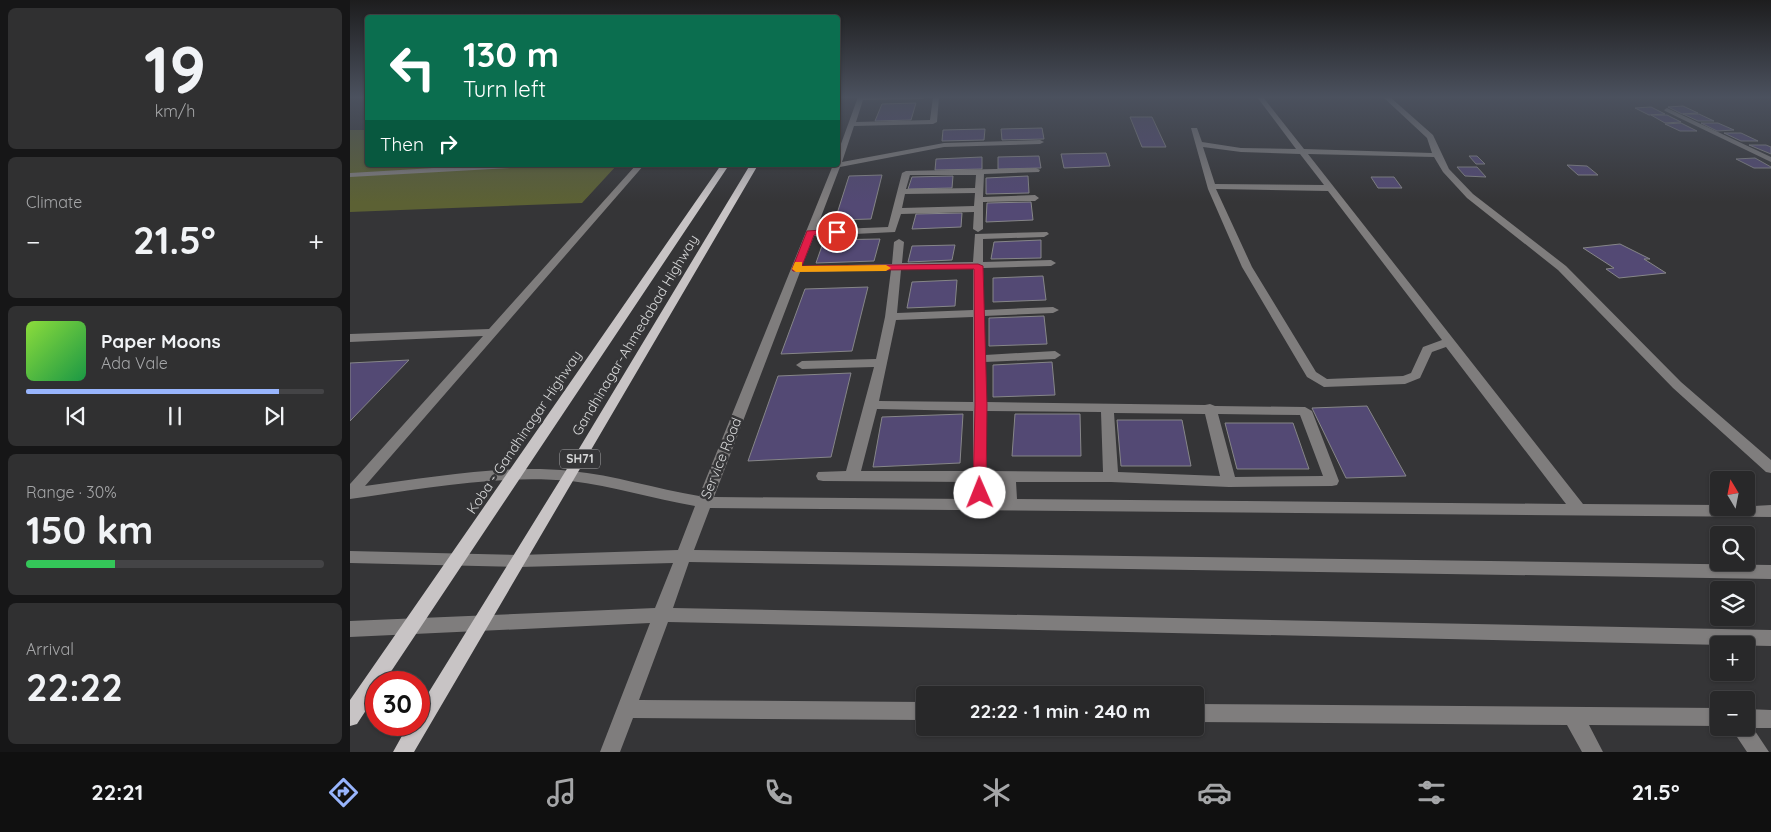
<!DOCTYPE html>
<html lang="en">
<head>
<meta charset="utf-8">
<style>
	body { margin:0; font-family:Quicksand,sans-serif; background:#303031; color:#f1f3f6; height:100vh; display:flex; flex-direction:column; font-size:19px; white-space:nowrap }
	* { box-sizing:border-box; margin:0 }
	p { font-size:16px; color:#a5a6a8 }
	.icon { flex:none; width:28px; height:28px; fill:none; stroke:currentColor; stroke-width:2; stroke-linecap:round; stroke-linejoin:round }
	.map { position:relative; flex:1; overflow:hidden }
	.sheet { display:flex; flex-direction:column; gap:8px; padding:8px; background:#161617; width:350px }
	.sheet>* { flex:none }
	.banner { position:absolute; left:15px; top:15px; width:475px; height:152px; border-radius:5px; box-shadow:0 1px 4px #0004,0 0 0 1px #444446; background:#0b6e4f; color:#fff; overflow:hidden }
	.needle { width:32px; rotate:350deg }
	.tools { position:absolute; left:1360px; top:471px; display:grid; gap:10px }
	.tools a { display:grid; place-items:center; width:45px; height:45px; border-radius:5px; background:#282829; box-shadow:0 1px 4px #0004,0 0 0 1px #444446; font-size:25px }
	.speed { position:absolute; left:15px; top:671px; display:flex; gap:10px; font-size:25px; font-weight:700; text-align:center }
	.speed>* { display:grid; place-content:center; width:65px; height:65px; border-radius:50%; background:#282829; box-shadow:0 1px 4px #0004,0 0 0 1px #444446; line-height:1 }
	.speed .limit { border:8px solid #d22; background:#fff; color:#111 }
	.pin { position:absolute; display:grid; place-items:center; width:42px; height:42px; color:#fff; margin:-21px; border:2px solid #fff; border-radius:50%; box-shadow:0 1px 5px #0007 }
	.me { position:absolute; width:55px; margin:-28px; rotate:359deg; stroke-linejoin:round; filter:drop-shadow(0 0 4px #0008) }
	.turn { display:flex; align-items:center; gap:18px; height:105px; padding:0 15px; font-size:22px }
	.turn .icon { width:65px; height:65px; stroke-width:2.5 }
	.turn b { display:block; font-size:35px; line-height:42px }
	.then { display:flex; align-items:center; height:48px; padding:0 15px; background:#0003; gap:10px; font-size:19px }
	.big { font-size:38px; font-weight:800; line-height:1.1 }
	.sheet .card { flex:1; display:flex; flex-direction:column; justify-content:center; gap:8px; min-width:0; padding:0 18px; border-radius:8px; background:#303031 }
	.sheet .dial { align-items:center; gap:0 }
	.dial b { font-size:65px; line-height:1 }
	.song { display:flex; align-items:center; gap:15px }
	.cover { width:60px; height:60px; border-radius:8px; background:linear-gradient(135deg,hsl(90 70% 55%),hsl(140 70% 35%)) }
	.played { height:5px; border-radius:2px; background:linear-gradient(90deg,#98b5fd 85%,#444446 85%) }
	.keys { display:flex; justify-content:space-around; direction:ltr }
	.heat { display:flex; justify-content:space-between; align-items:center; font-size:28px; direction:ltr }
	.charge { height:8px; border-radius:4px; background:linear-gradient(90deg,#34c759 30%,#444446 0) }
	.trip { position:absolute; left:566px; top:686px; width:288px; height:50px; border-radius:5px; background:#282829; box-shadow:0 1px 4px #0004,0 0 0 1px #444446; font-weight:800; line-height:50px; text-align:center }
	.menu { display:flex; height:80px; justify-content:space-around; align-items:center; background:#101010; color:#a5a6a8 }
	.menu .icon { width:35px; height:35px }
	.menu .on { color:#98b5fd }
	.menu b { font-size:22px; color:#f1f3f6 }
	main { display:flex; flex:1; min-height:0 }
	.map>svg:first-child { display:block }
	.green { fill:#5c6134 }
	.building { fill:#534974; stroke:#868688 }
	.lines { fill:none; stroke-linecap:round; stroke-linejoin:round }
	.minor { fill:#7f7d7d; fill-rule:evenodd }
	.major { fill:#c8c4c5; fill-rule:evenodd }
	.route { fill:#e11d48; stroke:#92132f }
	.slow { fill:#f59e0b }
	.labels { text-anchor:middle; stroke-width:5; stroke-linejoin:round; paint-order:stroke }
	.shield { fill:#353537; stroke:#a6a6a8; stroke-width:1 }
	.shield-label { font-size:12px; font-weight:bold; fill:#d6d7d8 }
	.street-label { font-size:14px; fill:#d6d7d8; stroke:#353537 }
</style>
</head>
<body>
<main>
<section class="sheet">
<div class="card dial"><b>19</b><p>km/h</p></div>
<div class="card"><p>Climate</p>
<div class="heat"><a>−</a><b class="big">21.5°</b><a>+</a></div>
</div>
<div class="card">
<div class="song"><i class="cover"></i><div><b>Paper Moons</b><p>Ada Vale</p></div></div>
<div class="played"></div>
<div class="keys"><svg class="icon" aria-label="previous" viewBox="0 0 24 24"><path d="M18 5L8 12l10 7zM5 5v14"/></svg><svg class="icon" aria-label="pause" viewBox="0 0 24 24"><path d="M8 5v14M16 5v14"/></svg><svg class="icon" aria-label="next" viewBox="0 0 24 24"><path d="M6 5l10 7-10 7zM19 5v14"/></svg></div>
</div>
<div class="card"><p>Range · 30%</p><b class="big">150 km</b><div class="charge"></div></div>
<div class="card"><p>Arrival</p><b class="big">22:22</b></div>
</section>
<div class="map">
<svg width="1421" height="752" viewBox="0 0 1421 752">
	<rect width="100%" height="100%" fill="#353537"/>
	<polygon class="green" points="0,130 17,130 18,165 267,165 232,203 0,212"/>
	<g class="building">
		<polygon points="566,103 561,120 525,121 532,104"/>
		<polygon points="1333,106 1348,113 1332,114 1318,107"/>
		<polygon points="1301,107 1315,114 1299,115 1285,108"/>
		<polygon points="1333,114 1349,114 1364,121 1348,121"/>
		<polygon points="1301,115 1317,115 1331,122 1315,123"/>
		<polygon points="780,117 802,117 816,147 792,147"/>
		<polygon points="1331,123 1347,131 1330,131 1315,124"/>
		<polygon points="1351,123 1368,123 1384,130 1367,131"/>
		<polygon points="692,128 694,139 652,140 651,129"/>
		<polygon points="635,129 634,140 592,141 593,130"/>
		<polygon points="1374,133 1391,133 1408,141 1391,141"/>
		<polygon points="1399,145 1416,145 1421,147 1421,154"/>
		<polygon points="756,153 760,166 714,168 711,154"/>
		<polygon points="689,156 691,168 648,169 648,157"/>
		<polygon points="1119,156 1127,156 1135,164 1126,164"/>
		<polygon points="632,157 632,169 585,170 586,159"/>
		<polygon points="1405,158 1421,167 1421,168 1404,168 1386,159"/>
		<polygon points="1217,165 1237,166 1248,175 1228,175"/>
		<polygon points="1107,167 1127,167 1136,177 1115,176"/>
		<polygon points="532,175 521,219 485,220 499,176"/>
		<polygon points="603,176 602,188 558,189 562,177"/>
		<polygon points="678,176 679,193 636,194 636,178"/>
		<polygon points="1021,177 1044,177 1052,188 1028,188"/>
		<polygon points="681,202 683,220 636,222 637,203"/>
		<polygon points="612,213 611,227 562,229 566,214"/>
		<polygon points="530,239 524,261 466,263 474,240"/>
		<polygon points="691,240 691,258 641,259 644,242"/>
		<polygon points="1270,244 1300,259 1294,259 1316,273 1269,278 1256,269 1264,268 1233,248"/>
		<polygon points="605,245 602,260 558,262 562,246"/>
		<polygon points="693,276 696,300 643,302 643,278"/>
		<polygon points="607,280 605,306 557,308 562,282"/>
		<polygon points="518,287 502,351 431,354 455,289"/>
		<polygon points="694,316 697,344 639,346 639,318"/>
		<polygon points="59,360 0,421 0,363"/>
		<polygon points="702,362 705,395 643,397 643,365"/>
		<polygon points="501,373 481,457 398,461 428,376"/>
		<polygon points="1017,406 1056,476 996,478 962,408"/>
		<polygon points="613,414 610,463 523,467 532,417"/>
		<polygon points="665,414 730,414 731,456 662,456"/>
		<polygon points="767,420 832,420 841,466 771,466"/>
		<polygon points="875,423 943,423 959,469 887,469"/>
	</g>
	<g class="lines">
		<g class="minor">
			<path d="M508 97H576L573 99 513 100 506 122 580 120 583 97H589L587 122 583 124 504 126 492 162 594 143 690 140 694 142 690 144 594 147 490 167 466 230 538 227 552 173 556 171 686 168 690 170 689 172 634 174 633 197 685 195 689 198 685 201 633 202V229L628 232 623 229 624 212 551 214 545 232 464 236 452 266 542 264 544 242 549 239 554 242 552 263 623 262 625 234 697 232 699 234 694 237 633 239V262L701 260 706 263 701 266 633 268 634 310 703 307 709 310 703 313 634 316 635 355 705 351 711 355 705 359 635 362 636 402 855 405 860 404 865 406 955 407 962 411 989 481 987 485 982 486 879 487 761 482H666L667 499 1216 504 1096 347 1082 352 1070 378 1055 384 974 387 957 377 892 267 858 189 841 128H847L852 142 891 148 946 149 907 97H913L954 149 1082 153 1077 138 1033 97H1040L1083 135 1099 169 1123 194 1216 266 1331 382 1421 460V473L1416 472 1323 388 1208 270 1117 198 1093 172 1084 157 958 154 1233 504 1369 505V508L1421 505V517L360 508 344 550 1421 565V579L339 562 323 608 1421 630V646L318 622 289 700 575 702V720L283 718 270 752H250L300 623 0 637V621L305 608 323 563 169 567 0 563V551L169 555 328 550 345 506C303 499 263 486 221 481 147 474 72 489 0 499V484L133 336 0 342V334L139 329 286 165H294L15 486C83 477 153 464 221 471 264 475 306 489 349 496L483 165H488V152ZM853 147 891 152 950 154 974 185 865 184ZM560 175H626L625 188 556 189ZM866 189 978 191 1092 340 1073 347 1061 373 1053 376 977 379 966 372 902 267ZM625 193 624 206 552 208 555 194ZM623 268V310L547 313 551 270ZM541 270 535 317 526 359 452 361 446 365 452 369 524 367 496 471 468 472 466 476 468 480 473 481 622 482V499L364 497 450 272ZM623 317V402L529 401 546 320ZM527 409 623 411V471H511ZM636 411 751 412 753 472 637 471ZM764 413 855 414 870 476 768 472ZM868 414 950 415 973 476 885 477ZM637 482H651L652 499H637Z"/>
			<polygon points="1317,108 1421,157 1421,162 1315,111 1314,110"/>
			<polygon points="134,165 181,165 177,167 0,177 0,173"/>
			<polygon points="845,704 1369,708 1369,726 1239,725 1253,752 1232,752 1217,725 845,722"/>
			<polygon points="1396,709 1421,710 1421,728 1403,728 1419,752 1397,752 1381,728 1396,728"/>
		</g>
		<g class="major">
			<polygon points="371,165 379,165 34,682 26,682 26,695 7,724 0,726 0,700"/>
			<polygon points="400,165 408,165 64,752 43,752 58,725 69,725 69,708 215,472"/>
		</g>
	</g>
	<linearGradient id="sky" x2="0" y2="1"><stop stop-color="#1d1d1e"/><stop offset="0.48" stop-color="#4b515e"/><stop offset="1" stop-color="#4b515e" stop-opacity="0"/></linearGradient>
	<rect width="1421" height="202" fill="url(#sky)"/>
	<polygon class="route" points="487,229 490,230 490,234 464,235 452,266 628,264 633,266 637,405 636,493 634,496 625,496 623,493 625,405 624,269 443,271 442,269 457,231"/>
	<polygon class="slow" points="445,262 452,262 452,266 536,265 541,268 536,271 446,272 442,269"/>
	<g class="labels">
		<rect class="shield" x="210" y="449.5" width="40" height="19" rx="4"/>
		<g class="shield-label">
			<text x="230" y="463">SH71</text>
		</g>
		<g class="street-label">
			<text transform="translate(285 335) rotate(-59)" y="5">Gandhinagar-Ahmedabad Highway</text>
			<text transform="translate(174 432) rotate(-56)" y="5">Koba - Gandhinagar Highway</text>
			<text transform="translate(371 458) rotate(-68)" y="5">Service Road</text>
		</g>
	</g>
</svg>
<div class="tools">
<a><svg class="needle" viewBox="-14 -14 28 28"><path d="M0-13l5 13h-10z" fill="#e53935"/><path d="M0 13l5-13h-10z" fill="#a5a6a8"/></svg></a>
<a><svg class="icon" aria-label="search" viewBox="0 0 24 24"><circle cx="10" cy="10" r="6"/><path d="M15 15l6 6"/></svg></a>
<a><svg class="icon" aria-label="layers" viewBox="0 0 24 24"><path d="M12 4l9 5-9 5-9-5zM3 14l9 5 9-5"/></svg></a>
<a>+</a>
<a>−</a>
</div>
<div class="speed"><div class="limit">30</div></div>
<div class="pin" style="left:487px;top:232px;background:#d93025"><svg class="icon" aria-label="arrive" viewBox="0 0 24 24"><path d="M6 21V4h12l-3 4 3 4H6"/></svg></div>
<svg class="me" style="left:630px;top:493px" viewBox="-20 -20 40 40"><circle r="19" fill="#fff"/><path d="M0-13L10 11 0 6-10 11z" fill="#e11d48"/></svg>
<div class="trip">22:22 · 1 min · 240 m</div>
<div class="banner">
<div class="turn"><svg class="icon" aria-label="left" viewBox="0 0 24 24"><path d="M17 20v-9H6M10 6l-5 5 5 5"/></svg><div><b>130 m</b>Turn left</div></div>
<div class="then">Then<svg class="icon" aria-label="right" viewBox="0 0 24 24"><path d="M7 20v-9h11M14 6l5 5-5 5"/></svg></div>
</div>
</div>
</main>
<nav class="menu">
<b>22:21</b>
<svg class="icon on" aria-label="directions" viewBox="0 0 24 24"><path d="M12 3l9 9-9 9-9-9zM9 14v-3h6M13 9l2 2-2 2"/></svg>
<svg class="icon" aria-label="music" viewBox="0 0 24 24"><path d="M9 18V5l10-2v13"/><circle cx="6" cy="18" r="3"/><circle cx="16" cy="16" r="3"/></svg>
<svg class="icon" aria-label="phone" viewBox="0 0 24 24"><path d="M5 4h4l2 5-3 2q2 4 5 5l2-3 5 2v4C11 20 4 13 5 4z"/></svg>
<svg class="icon" aria-label="climate" viewBox="0 0 24 24"><path d="M12 3v18M4 7l16 10M4 17L20 7"/></svg>
<svg class="icon" aria-label="car" viewBox="0 0 24 24"><path d="M5 17H2v-5l4-1 3-4h7l3 4 3 1v5h-3M9 17h6M6 11h13"/><circle cx="7" cy="17" r="2"/><circle cx="17" cy="17" r="2"/></svg>
<svg class="icon" aria-label="filters" viewBox="0 0 24 24"><path d="M4 7h16M4 17h16"/><circle cx="9" cy="7" r="2"/><circle cx="15" cy="17" r="2"/></svg>
<b>21.5°</b>
</nav>
</body>
</html>
